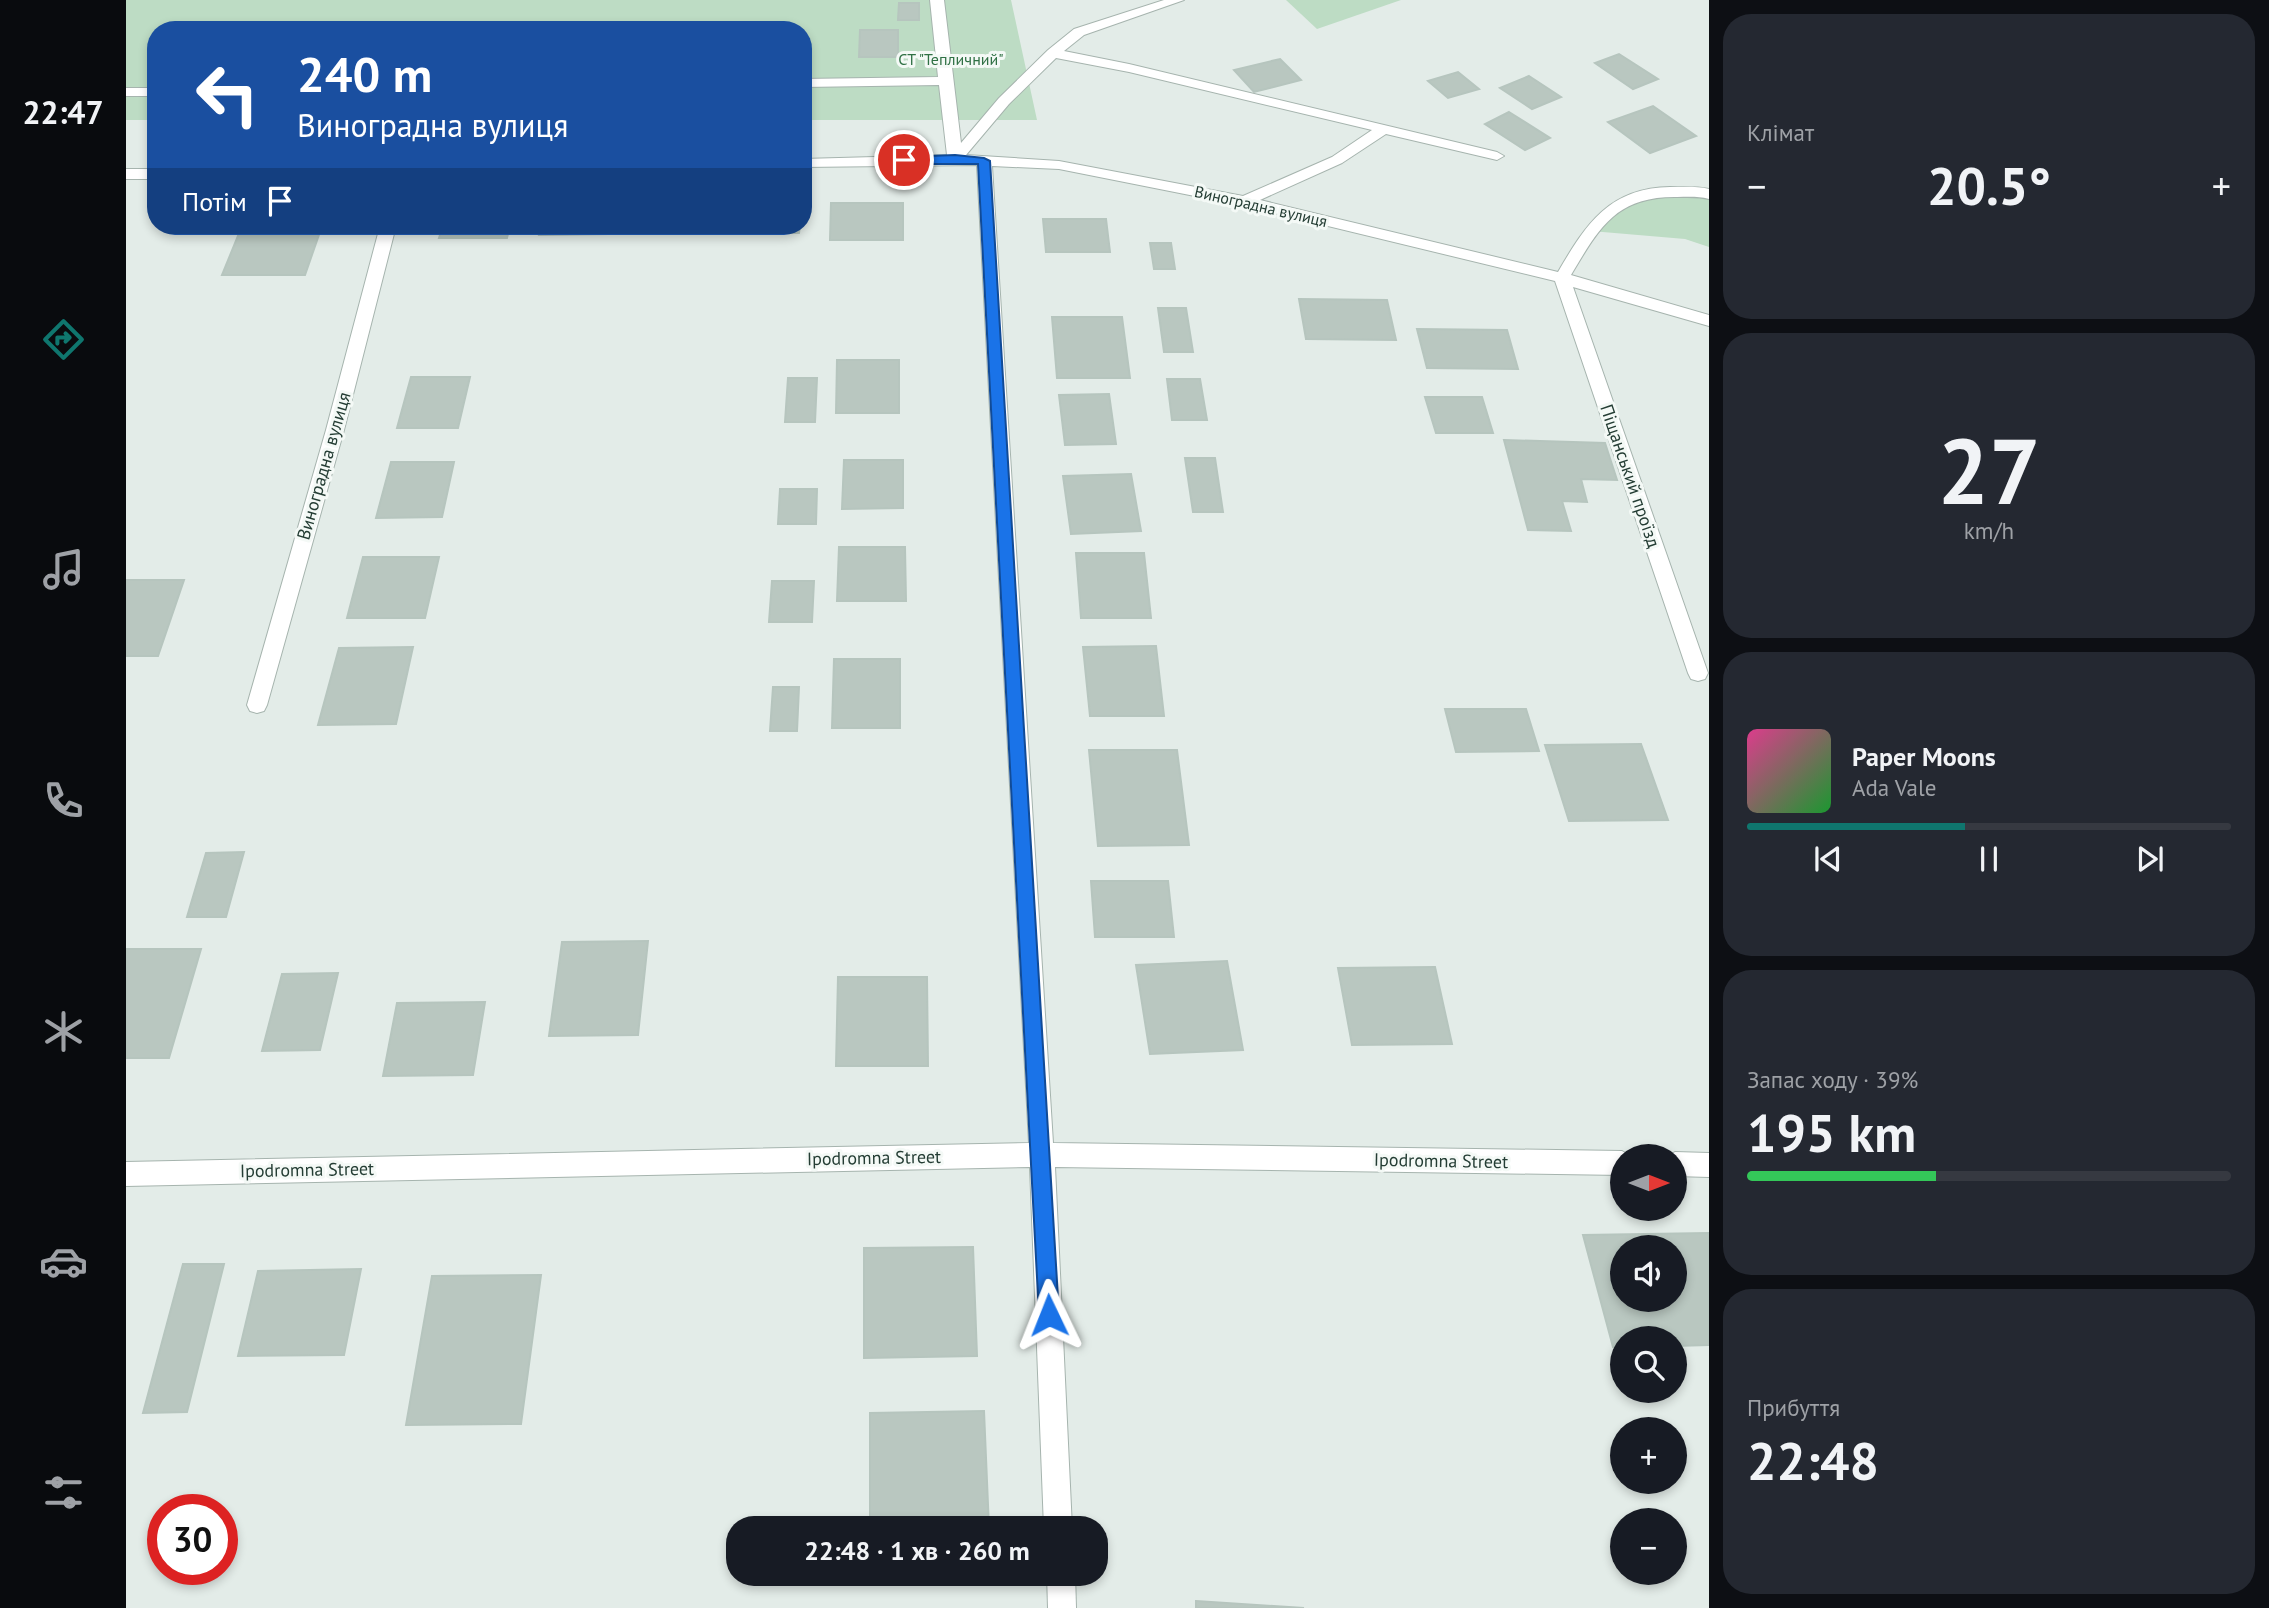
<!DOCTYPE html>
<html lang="uk">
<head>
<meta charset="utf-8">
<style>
	body { margin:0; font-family:"PT Sans",sans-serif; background:#242831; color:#f1f3f6; height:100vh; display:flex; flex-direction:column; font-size:26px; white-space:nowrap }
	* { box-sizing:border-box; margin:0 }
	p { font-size:23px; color:#9ea1a6 }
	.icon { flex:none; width:38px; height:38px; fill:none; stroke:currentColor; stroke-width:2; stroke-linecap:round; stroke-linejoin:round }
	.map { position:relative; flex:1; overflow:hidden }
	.drawer { display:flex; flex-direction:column; gap:14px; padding:14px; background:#0d0f14; width:560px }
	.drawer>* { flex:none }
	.banner { position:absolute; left:21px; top:21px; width:665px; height:214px; border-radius:28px; box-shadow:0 4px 10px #0003; background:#1a4fa0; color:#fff; overflow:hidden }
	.needle { width:46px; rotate:90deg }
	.tools { position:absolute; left:1484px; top:1144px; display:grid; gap:14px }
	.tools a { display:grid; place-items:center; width:77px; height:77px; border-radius:50%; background:#171b24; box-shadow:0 4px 10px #0003; font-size:35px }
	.speed { position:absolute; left:21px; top:1494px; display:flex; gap:14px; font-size:35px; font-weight:700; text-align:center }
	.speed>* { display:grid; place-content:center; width:91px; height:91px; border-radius:50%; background:#171b24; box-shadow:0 4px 10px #0003; line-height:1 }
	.speed .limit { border:10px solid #d22; background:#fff; color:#111 }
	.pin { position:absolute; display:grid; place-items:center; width:60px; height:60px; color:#fff; margin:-30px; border:4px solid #fff; border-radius:50%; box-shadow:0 2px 7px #0007 }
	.me { position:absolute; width:77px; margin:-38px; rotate:358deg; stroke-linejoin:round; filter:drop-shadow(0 0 5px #0008) }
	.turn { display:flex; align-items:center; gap:24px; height:147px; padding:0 35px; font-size:32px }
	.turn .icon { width:91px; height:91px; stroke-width:2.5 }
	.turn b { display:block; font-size:49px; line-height:60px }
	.then { display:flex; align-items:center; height:66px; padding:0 35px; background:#0003; gap:14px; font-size:26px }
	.big { font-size:52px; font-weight:700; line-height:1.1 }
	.drawer .widget { flex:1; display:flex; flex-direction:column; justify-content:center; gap:10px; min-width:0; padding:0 24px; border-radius:28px; background:#242831 }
	.drawer .dial { align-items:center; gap:0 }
	.dial b { font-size:91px; line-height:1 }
	.song { display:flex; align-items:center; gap:21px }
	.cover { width:84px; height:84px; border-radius:10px; background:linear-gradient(135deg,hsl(330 70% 55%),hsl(130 70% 35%)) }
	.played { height:7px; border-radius:4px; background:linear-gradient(90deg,#0f766e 45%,#363941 45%) }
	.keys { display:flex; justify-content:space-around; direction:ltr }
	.heat { display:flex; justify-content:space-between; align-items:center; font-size:38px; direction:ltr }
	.charge { height:10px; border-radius:5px; background:linear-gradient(90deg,#34c759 39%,#363941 0) }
	.trip { position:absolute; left:600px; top:1516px; width:382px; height:70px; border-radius:28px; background:#171b24; box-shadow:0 4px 10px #0003; font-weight:700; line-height:70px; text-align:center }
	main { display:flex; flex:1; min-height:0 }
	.tabs { display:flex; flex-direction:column; width:126px; justify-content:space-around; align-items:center; background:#090b0e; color:#9ea1a6 }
	.tabs .icon { width:49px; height:49px }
	.tabs .selected { color:#0f766e }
	.tabs b { font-size:32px; color:#f1f3f6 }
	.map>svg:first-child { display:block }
	.green { fill:#bddcc4 }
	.building { fill:#b9c7c0; stroke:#b6c5be; stroke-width:2; fill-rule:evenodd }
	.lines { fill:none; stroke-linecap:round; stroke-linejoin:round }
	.minor-casing { stroke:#a6b4ae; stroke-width:2 }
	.minor { fill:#fff; fill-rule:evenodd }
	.route { fill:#1a73e8; stroke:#114b97; stroke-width:2 }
	.labels { text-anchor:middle; stroke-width:6; stroke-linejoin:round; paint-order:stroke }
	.far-park-label { font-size:16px; fill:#307145; stroke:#f4f9f6 }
	.far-street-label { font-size:16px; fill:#243d34; stroke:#f4f9f6 }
	.street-label { font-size:18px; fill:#243d34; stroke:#f4f9f6 }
</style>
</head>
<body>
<main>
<nav class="tabs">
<b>22:47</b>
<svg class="icon selected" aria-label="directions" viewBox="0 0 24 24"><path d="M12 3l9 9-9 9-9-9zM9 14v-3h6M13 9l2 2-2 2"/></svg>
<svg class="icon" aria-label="music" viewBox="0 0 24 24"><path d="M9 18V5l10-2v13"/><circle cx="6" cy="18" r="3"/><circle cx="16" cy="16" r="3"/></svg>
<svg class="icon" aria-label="phone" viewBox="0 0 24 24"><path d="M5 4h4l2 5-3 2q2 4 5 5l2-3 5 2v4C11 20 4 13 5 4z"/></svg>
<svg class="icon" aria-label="climate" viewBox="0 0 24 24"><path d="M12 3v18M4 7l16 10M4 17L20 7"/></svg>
<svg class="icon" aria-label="car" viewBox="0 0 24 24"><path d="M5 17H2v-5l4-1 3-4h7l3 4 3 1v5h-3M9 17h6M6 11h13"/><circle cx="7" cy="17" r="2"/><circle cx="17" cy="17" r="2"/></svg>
<svg class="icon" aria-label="filters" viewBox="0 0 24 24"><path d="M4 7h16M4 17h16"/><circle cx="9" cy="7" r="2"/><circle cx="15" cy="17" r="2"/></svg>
</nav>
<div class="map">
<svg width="1583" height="1608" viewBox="0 0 1583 1608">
	<rect width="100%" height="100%" fill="#e3ece8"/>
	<g class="green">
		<polygon points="0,0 885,0 911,120 677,120 677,30 30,30 30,120 0,120"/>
		<polygon points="1160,0 1275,0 1191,29"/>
		<polygon points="1583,194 1583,247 1559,239 1465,231 1512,196"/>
	</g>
	<g class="building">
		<polygon points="773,3 793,3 793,20 772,20"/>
		<polygon points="734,30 772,30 772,57 733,57"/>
		<polygon points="1493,54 1532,79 1507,89 1469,63"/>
		<polygon points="1154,59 1175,80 1128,92 1108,70"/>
		<polygon points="1332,72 1353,89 1322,98 1302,81"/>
		<polygon points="1403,76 1435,97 1406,109 1374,88"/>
		<polygon points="1527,106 1570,136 1524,153 1482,122"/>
		<polygon points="1383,112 1424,138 1399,150 1359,124"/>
		<polygon points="705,203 777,203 777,240 704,240"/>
		<polygon points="917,219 980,219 984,252 920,252"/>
		<polygon points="116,226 196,226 179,275 96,275"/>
		<polygon points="317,226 384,226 381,238 313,238"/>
		<polygon points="415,226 484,226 482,234 413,235"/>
		<polygon points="515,226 579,226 579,232 514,233"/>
		<polygon points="615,226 674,226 673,233 614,233"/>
		<polygon points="1024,243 1045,243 1049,269 1028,269"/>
		<polygon points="1173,299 1261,300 1270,340 1180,339"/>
		<polygon points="1032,308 1060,308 1067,352 1038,352"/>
		<polygon points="926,317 996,317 1004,378 931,378"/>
		<polygon points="1291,329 1381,330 1392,369 1301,368"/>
		<polygon points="711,360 773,360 773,413 710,413"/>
		<polygon points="285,377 344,377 332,428 271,428"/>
		<polygon points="662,378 691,378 689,422 659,422"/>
		<polygon points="1041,379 1074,379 1081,420 1046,420"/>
		<polygon points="983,394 990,444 939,445 933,395"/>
		<polygon points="1299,397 1356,397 1367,433 1310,433"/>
		<polygon points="1378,440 1479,443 1491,480 1455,479 1461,502 1436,501 1445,531 1402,530"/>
		<polygon points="1059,458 1089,458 1097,512 1067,512"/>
		<polygon points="718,460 777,460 777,508 716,509"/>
		<polygon points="265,462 328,462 316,517 250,518"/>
		<polygon points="1005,474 1015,531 945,534 937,476"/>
		<polygon points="654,489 691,489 690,524 652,524"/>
		<polygon points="713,547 779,547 780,601 711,601"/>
		<polygon points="950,553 1018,553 1025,618 955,618"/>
		<polygon points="237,557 313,557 299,618 221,618"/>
		<polygon points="0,580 58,580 32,656 0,656"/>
		<polygon points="646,581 688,581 686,622 643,622"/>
		<polygon points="1030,646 1038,716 964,716 957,647"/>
		<polygon points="287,647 270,724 192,725 213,648"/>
		<polygon points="708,659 774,659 774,728 706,728"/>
		<polygon points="647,687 673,687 671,731 644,731"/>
		<polygon points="1319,709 1400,709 1413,751 1330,752"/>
		<polygon points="1515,744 1542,820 1443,821 1419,745"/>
		<polygon points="963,750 1051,750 1063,845 972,846"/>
		<polygon points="118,852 100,917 61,917 80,853"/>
		<polygon points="965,881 1042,881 1048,937 969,937"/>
		<polygon points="522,941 512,1035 423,1036 436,942"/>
		<polygon points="0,949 75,949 43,1058 0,1058"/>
		<polygon points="1101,961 1117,1050 1024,1054 1010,965"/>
		<polygon points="1309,967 1326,1044 1226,1045 1212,968"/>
		<polygon points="212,973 194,1050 136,1051 156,974"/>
		<polygon points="712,977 801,977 802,1066 710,1066"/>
		<polygon points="359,1002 347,1075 257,1076 271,1003"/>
		<path d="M1583 1233V1345L1549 1346V1339H1496V1347H1487L1457 1235ZM1496 1248H1549V1300H1496Z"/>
		<polygon points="847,1247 851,1356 738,1358 738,1248"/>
		<polygon points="57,1264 98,1264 61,1412 17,1413"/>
		<polygon points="235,1269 218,1355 112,1356 132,1271"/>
		<polygon points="415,1275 395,1424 280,1425 306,1276"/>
		<polygon points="858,1411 863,1528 744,1528 744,1413"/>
		<polygon points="1070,1601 1178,1608 1070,1608"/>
	</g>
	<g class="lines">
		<g class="minor-casing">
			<g id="minor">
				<path d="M804 0H818L835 143 873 98 922 50 948 29 1038 0H1058L958 35 938 51 1003 64 1371 152 1378 156 1371 160 1260 134 1216 163 1134 200 1432 272C1460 224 1483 188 1544 187 1557 187 1571 186 1583 189V199C1572 196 1562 197 1551 197 1490 196 1473 228 1445 275L1583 315V326L1447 287 1582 673 1579 679 1572 681 1565 679 1562 673 1429 281 1119 206 933 169 866 166 927 1143 1496 1151 1506 1157H1496V1175L929 1167 946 1528H918L904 1167 0 1186V1162L903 1143 851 165 677 167V159L821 155 813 85 677 87V79L812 77ZM930 58 1003 72 1246 130 1206 157 1117 196 933 161 840 155 883 104Z"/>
				<rect x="0" y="88" width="30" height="8"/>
				<rect x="0" y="169" width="30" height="10"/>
				<polygon points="254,226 270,226 218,430 141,705 138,711 131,713 124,711 121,705 200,430"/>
				<polygon points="1549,1152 1583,1153 1583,1177 1549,1176 1549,1157 1540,1157"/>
				<polygon points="921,1573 949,1573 950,1608 922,1608"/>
			</g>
		</g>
		<use href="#minor" class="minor"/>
	</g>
	<polygon class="route" points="829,155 858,158 864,161 933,1315 930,1322 923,1324 916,1322 913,1315 852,164 778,164 773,160 778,157"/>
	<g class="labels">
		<g class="far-park-label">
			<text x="825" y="65">СТ "Тепличний"</text>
		</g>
		<g class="far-street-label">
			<text transform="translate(1135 206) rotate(13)" y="6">Виноградна вулиця</text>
		</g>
		<g class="street-label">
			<text transform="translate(198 466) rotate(-74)" y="6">Виноградна вулиця</text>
			<text transform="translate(1504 476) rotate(71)" y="6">Піщанський проїзд</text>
			<text transform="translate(748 1158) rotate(-1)" y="6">Ipodromna Street</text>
			<text transform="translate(1315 1161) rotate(1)" y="6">Ipodromna Street</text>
			<text transform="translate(181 1170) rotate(-1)" y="6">Ipodromna Street</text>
		</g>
	</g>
</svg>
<div class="tools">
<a><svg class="needle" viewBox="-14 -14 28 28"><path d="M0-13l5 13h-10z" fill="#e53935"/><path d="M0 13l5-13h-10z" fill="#9ea1a6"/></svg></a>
<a><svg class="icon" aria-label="sound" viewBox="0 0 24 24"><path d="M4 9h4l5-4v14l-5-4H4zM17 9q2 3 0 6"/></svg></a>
<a><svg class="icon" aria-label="search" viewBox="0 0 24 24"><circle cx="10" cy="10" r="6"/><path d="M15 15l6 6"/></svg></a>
<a>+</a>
<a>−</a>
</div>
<div class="speed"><div class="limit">30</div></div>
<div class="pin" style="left:778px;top:160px;background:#d93025"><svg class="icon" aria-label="arrive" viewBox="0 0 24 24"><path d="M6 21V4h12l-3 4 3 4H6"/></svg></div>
<svg class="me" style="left:923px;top:1315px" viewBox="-20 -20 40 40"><path d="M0-17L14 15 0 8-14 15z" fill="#1a73e8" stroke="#fff" stroke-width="4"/></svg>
<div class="trip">22:48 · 1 хв · 260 m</div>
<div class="banner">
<div class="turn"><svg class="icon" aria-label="left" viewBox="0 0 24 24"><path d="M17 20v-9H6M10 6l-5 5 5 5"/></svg><div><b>240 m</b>Виноградна вулиця</div></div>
<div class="then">Потім<svg class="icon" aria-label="arrive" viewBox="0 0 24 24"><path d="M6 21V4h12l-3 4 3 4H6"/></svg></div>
</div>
</div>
<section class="drawer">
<div class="widget"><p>Клімат</p>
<div class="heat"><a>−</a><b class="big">20.5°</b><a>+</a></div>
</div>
<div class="widget dial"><b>27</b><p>km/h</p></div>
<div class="widget">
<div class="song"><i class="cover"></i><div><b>Paper Moons</b><p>Ada Vale</p></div></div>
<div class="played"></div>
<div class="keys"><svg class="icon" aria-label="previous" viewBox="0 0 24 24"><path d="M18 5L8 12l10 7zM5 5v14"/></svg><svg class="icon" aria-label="pause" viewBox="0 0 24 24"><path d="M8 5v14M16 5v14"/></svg><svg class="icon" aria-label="next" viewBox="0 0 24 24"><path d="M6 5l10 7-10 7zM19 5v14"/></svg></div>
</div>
<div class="widget"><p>Запас ходу · 39%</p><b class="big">195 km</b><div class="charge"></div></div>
<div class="widget"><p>Прибуття</p><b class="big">22:48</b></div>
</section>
</main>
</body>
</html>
